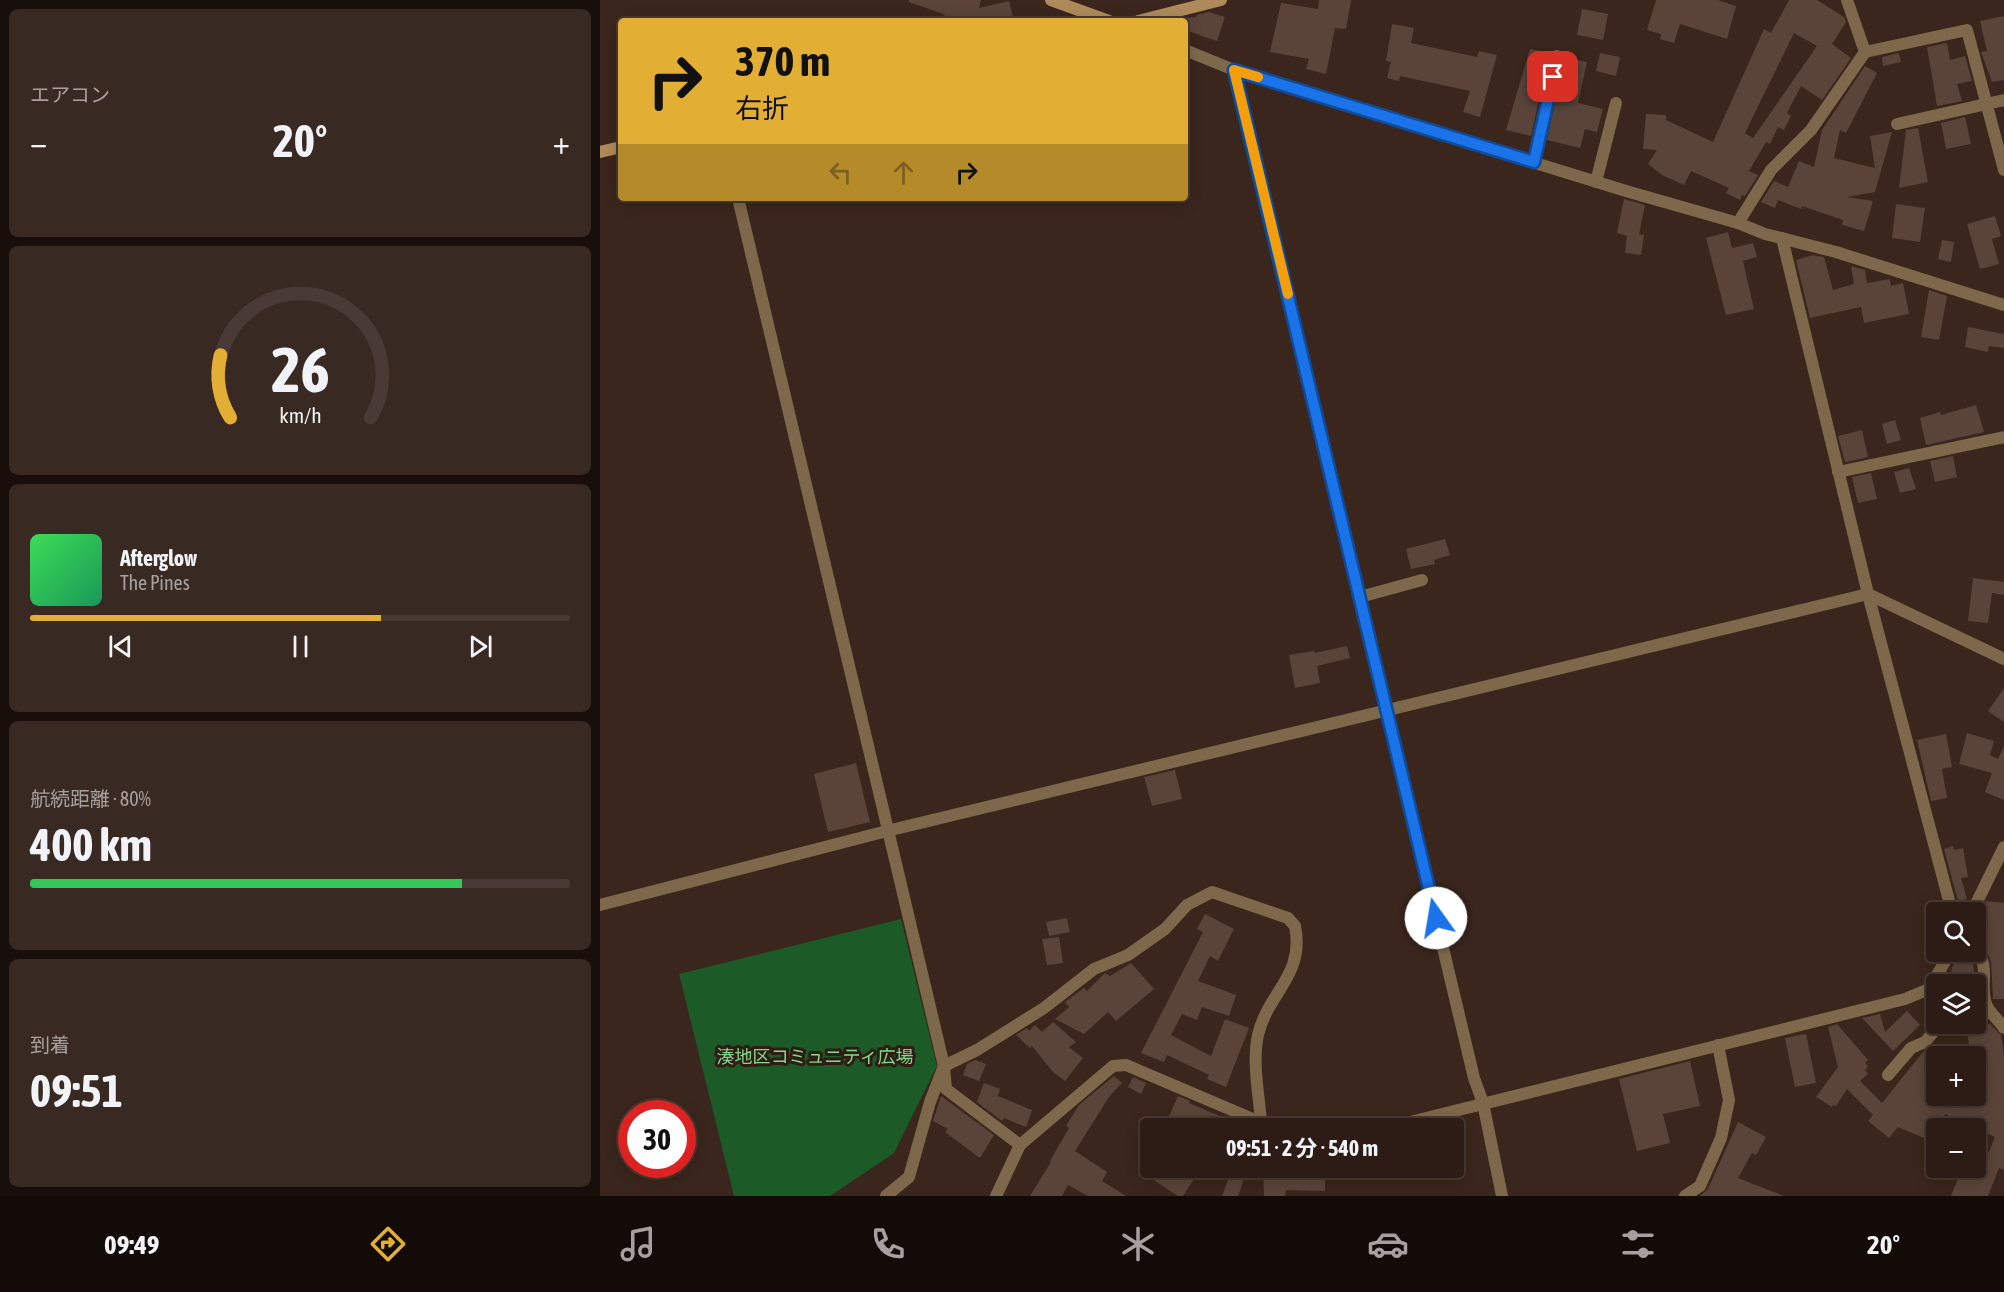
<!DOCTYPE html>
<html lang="ja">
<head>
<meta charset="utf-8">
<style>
	body { margin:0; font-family:"Asap Condensed","Noto Sans JP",sans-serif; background:#382922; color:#f1f3f6; height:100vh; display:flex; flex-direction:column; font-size:22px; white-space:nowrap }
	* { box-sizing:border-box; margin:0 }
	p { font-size:20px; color:#a6a1a0 }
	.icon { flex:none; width:33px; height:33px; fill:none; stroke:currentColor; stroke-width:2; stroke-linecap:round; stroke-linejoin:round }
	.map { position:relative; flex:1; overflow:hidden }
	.side { display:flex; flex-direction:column; gap:9px; padding:9px; background:#180f0c; width:600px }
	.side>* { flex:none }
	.banner { position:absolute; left:18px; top:18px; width:570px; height:183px; border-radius:6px; box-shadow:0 3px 15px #0003,0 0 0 2px #483a34; background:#e3ae34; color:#111; overflow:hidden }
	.fabs { position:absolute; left:1326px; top:902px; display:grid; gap:12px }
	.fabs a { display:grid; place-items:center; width:60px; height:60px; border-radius:6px; background:#2c1c15; box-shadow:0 3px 15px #0003,0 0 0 2px #483a34; font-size:30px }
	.speed { position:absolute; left:18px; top:1100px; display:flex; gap:12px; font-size:30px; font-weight:700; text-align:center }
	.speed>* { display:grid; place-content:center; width:78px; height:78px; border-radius:50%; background:#2c1c15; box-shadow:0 3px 15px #0003,0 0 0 2px #483a34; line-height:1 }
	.speed .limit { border:9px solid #d22; background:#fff; color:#111 }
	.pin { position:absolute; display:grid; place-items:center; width:51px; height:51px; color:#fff; margin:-26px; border-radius:12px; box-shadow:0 3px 9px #0006 }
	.me { position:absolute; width:66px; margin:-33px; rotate:347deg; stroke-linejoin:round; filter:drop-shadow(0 0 4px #0008) }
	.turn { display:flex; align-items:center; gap:21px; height:126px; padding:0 18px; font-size:27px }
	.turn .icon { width:78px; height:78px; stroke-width:2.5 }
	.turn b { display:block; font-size:42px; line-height:51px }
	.lanes { display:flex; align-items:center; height:57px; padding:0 18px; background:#0003; justify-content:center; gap:30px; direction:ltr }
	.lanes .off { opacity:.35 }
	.big { font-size:45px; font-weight:700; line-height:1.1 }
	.side .tile { flex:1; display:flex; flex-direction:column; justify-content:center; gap:9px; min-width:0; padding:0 21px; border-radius:9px; background:#382922 }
	.side .dial { align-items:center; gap:0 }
	.dial svg { height:156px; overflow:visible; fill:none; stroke:#483a34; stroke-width:7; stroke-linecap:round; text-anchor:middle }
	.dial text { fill:#f1f3f6; stroke:none }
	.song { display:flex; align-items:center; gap:18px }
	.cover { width:72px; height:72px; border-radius:9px; background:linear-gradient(135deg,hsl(130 70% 55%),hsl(150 70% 35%)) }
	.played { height:6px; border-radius:3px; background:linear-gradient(90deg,#e3ae34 65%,#483a34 65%) }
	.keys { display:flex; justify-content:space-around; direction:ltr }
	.heat { display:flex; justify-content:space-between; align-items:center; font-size:33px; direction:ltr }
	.charge { height:9px; border-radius:4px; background:linear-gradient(90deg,#34c759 80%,#483a34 0) }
	.trip { position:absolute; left:540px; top:1118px; width:324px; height:60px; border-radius:6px; background:#2c1c15; box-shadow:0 3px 15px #0003,0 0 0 2px #483a34; font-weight:700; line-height:60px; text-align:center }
	.dock { display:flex; height:96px; justify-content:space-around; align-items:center; background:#120b08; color:#a6a1a0 }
	.dock .icon { width:42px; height:42px }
	.dock .active { color:#e3ae34 }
	.dock b { font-size:27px; color:#f1f3f6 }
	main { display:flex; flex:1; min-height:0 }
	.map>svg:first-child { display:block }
	.green { fill:#1c5a28 }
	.building { fill:#5a443a; fill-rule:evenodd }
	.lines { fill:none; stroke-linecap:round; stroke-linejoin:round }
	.street { stroke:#7e684b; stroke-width:12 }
	.secondary { stroke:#ae8a5b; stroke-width:12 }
	.route-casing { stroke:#114b97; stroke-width:15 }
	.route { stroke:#1a73e8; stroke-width:10 }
	.slow { stroke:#f59e0b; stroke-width:10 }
	.labels { text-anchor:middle; stroke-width:6; stroke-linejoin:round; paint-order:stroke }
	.park-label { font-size:18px; fill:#7fdb8b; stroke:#301c13 }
</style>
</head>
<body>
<main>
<section class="side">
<div class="tile"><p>エアコン</p>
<div class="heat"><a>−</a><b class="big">20°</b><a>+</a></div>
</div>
<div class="tile dial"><svg viewBox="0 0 100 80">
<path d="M14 69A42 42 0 1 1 86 69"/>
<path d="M14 69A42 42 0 0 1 9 37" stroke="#e3ae34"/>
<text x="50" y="56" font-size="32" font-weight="700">26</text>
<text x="50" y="72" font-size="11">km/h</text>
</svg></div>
<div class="tile">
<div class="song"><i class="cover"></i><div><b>Afterglow</b><p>The Pines</p></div></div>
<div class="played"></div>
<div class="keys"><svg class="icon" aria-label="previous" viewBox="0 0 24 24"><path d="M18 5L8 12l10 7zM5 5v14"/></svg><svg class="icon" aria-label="pause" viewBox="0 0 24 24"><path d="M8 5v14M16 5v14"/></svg><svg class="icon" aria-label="next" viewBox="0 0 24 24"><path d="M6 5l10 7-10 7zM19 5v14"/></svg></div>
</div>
<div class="tile"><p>航続距離 · 80%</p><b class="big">400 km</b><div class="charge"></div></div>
<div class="tile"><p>到着</p><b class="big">09:51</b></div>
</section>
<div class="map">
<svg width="1404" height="1196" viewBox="0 0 1404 1196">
	<rect width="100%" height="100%" fill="#3a261c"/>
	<polygon class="green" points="301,919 337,1066 294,1153 230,1196 134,1196 79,974"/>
	<g class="building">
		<polygon points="309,0 381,0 379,8 409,1 414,21 343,21 342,16 346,15 309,2"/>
		<polygon points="719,0 751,0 746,29 735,28 726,74 706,69 709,59 670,52 681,3 718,9"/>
		<polygon points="1056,0 1117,0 1136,6 1127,39 1080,24 1074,43 1060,39 1061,34 1047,30"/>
		<path d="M1189 0H1217L1244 17 1246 22 1232 44 1251 58 1222 100 1201 86 1187 113 1191 116 1184 130 1178 127 1170 144 1166 142 1149 171 1158 175 1145 196 1142 195 1140 200 1126 193 1129 188 1091 171 1084 185 1062 175 1048 164 1057 150 1043 149 1046 114 1066 115V120L1113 142 1164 29 1171 33ZM1194 33 1217 46 1153 138 1145 133Z"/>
		<polygon points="982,9 1008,14 1003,40 977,35"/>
		<polygon points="609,12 625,17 617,41 585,30 585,18 596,17 597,15"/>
		<polygon points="1404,16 1404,80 1392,82 1381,52 1387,51 1380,21"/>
		<polygon points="792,24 814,28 811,43 877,57 879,51 897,55 880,117 863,112 870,91 800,76 799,81 787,78 791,62 786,61"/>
		<polygon points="1347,43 1350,60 1365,56 1372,81 1357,84 1362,101 1337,106 1327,47"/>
		<polygon points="930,49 949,53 931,136 906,130"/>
		<polygon points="1000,53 1020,57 1016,76 996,71"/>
		<polygon points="1299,53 1301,62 1283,66 1282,57"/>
		<polygon points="965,57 987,62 978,103 1003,109 997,132 985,129 980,148 947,140"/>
		<polygon points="1265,66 1277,73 1246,133 1240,130 1234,158 1275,168 1270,136 1292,132 1275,192 1247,197 1273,201 1264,231 1242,225 1243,220 1202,206 1201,209 1178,200 1175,208 1161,202 1174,181 1188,187 1199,161 1214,167 1222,130"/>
		<polygon points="1365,117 1371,144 1346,149 1341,123"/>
		<polygon points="1318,128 1328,182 1299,188 1306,130"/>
		<polygon points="1024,199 1045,205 1039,234 1044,235 1041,255 1025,253 1027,236 1017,233"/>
		<polygon points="1296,204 1325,208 1320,242 1292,238"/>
		<polygon points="1395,216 1401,236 1392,239 1399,264 1380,269 1367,224"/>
		<polygon points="1128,232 1132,248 1153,243 1157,257 1143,261 1154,309 1126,315 1106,238"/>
		<polygon points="1342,240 1354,242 1351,262 1338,259"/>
		<polygon points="1213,255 1224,257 1233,290 1254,284 1251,266 1265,270 1267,283 1290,279 1291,286 1303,283 1309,314 1264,323 1261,307 1210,318 1196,260"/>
		<polygon points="1329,290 1347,296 1339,340 1321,337"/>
		<polygon points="1368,327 1404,334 1404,348 1389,346 1388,352 1365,347"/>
		<polygon points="1376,405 1384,432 1326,445 1320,418 1340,412 1341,415"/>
		<polygon points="1295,420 1301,440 1287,444 1282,424"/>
		<polygon points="1262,430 1268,457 1245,462 1238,436"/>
		<polygon points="1353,456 1357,477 1335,482 1330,461"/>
		<polygon points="1309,468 1316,489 1300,493 1294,472"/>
		<polygon points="1271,473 1277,499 1258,503 1252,477"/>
		<polygon points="845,539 850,555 834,560 835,564 811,569 806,549"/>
		<polygon points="1373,578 1404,582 1404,595 1392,593 1388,623 1368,621"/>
		<polygon points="747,646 750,658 717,666 720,683 695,688 689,655 714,651 715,653"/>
		<polygon points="1404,688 1404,722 1388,711"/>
		<polygon points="1367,733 1394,741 1390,755 1398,759 1404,746 1404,800 1385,792 1392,773 1359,764"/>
		<polygon points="1346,734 1352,767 1342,769 1347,798 1331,801 1317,740"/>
		<polygon points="256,763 270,822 228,832 214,774"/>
		<polygon points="575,770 582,799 552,806 544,777"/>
		<polygon points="1353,846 1354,850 1363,848 1368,877 1361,878 1367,899 1358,901 1344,849"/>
		<polygon points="1386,901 1404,903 1404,999 1393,999 1391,961 1383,944 1378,940 1380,914"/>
		<polygon points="605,914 634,929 618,961 610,956 598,981 636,995 629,1016 602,1007 597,1020 582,1014 571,1035 611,1056 625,1019 649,1028 626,1087 607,1079 609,1075 567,1055 564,1062 541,1053 603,932 597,929"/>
		<polygon points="467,918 470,932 449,936 446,922"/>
		<polygon points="459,937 463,963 447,965 442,939"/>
		<polygon points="1364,951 1368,951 1373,959 1375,984 1350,984 1352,967"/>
		<polygon points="531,963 554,989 516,1021 508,1012 484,1034 455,1019 469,1007 465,1002 484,988 487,991 505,973 510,976"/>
		<polygon points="1307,1011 1320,1025 1293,1051 1262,1018 1280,1014 1285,1032"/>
		<polygon points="453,1022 476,1042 469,1047 483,1058 465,1081 453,1072 432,1046 430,1048 416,1035 427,1028 429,1031 435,1025 442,1032"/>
		<polygon points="1237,1024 1268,1060 1265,1063 1268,1066 1265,1070 1268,1074 1260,1081 1282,1103 1323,1052 1336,1064 1336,1095 1346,1095 1369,1106 1376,1095 1376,1048 1370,1049 1366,1028 1390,1024 1401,1035 1404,1056 1404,1170 1399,1168 1388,1196 1351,1196 1361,1171 1378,1179 1395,1137 1345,1114 1343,1119 1336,1115 1336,1143 1298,1127 1289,1138 1268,1121 1273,1115 1247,1089 1236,1106 1233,1105 1232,1107 1216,1097 1238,1067 1228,1027"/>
		<polygon points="1206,1034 1216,1083 1195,1087 1185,1038"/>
		<polygon points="375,1060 386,1064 379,1081 363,1075 367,1064"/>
		<polygon points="1090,1061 1100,1106 1063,1114 1070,1143 1037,1151 1019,1079"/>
		<polygon points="514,1076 522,1083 509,1097 475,1151 507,1172 502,1181 526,1196 488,1196 468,1185 462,1196 430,1196 451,1162 450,1161 469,1128 466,1126 479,1105"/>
		<polygon points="533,1077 546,1083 541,1094 528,1087"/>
		<polygon points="384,1083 400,1089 398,1096 432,1110 426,1127 404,1118 402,1121 377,1102"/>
		<polygon points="341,1096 394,1135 380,1158 345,1132 348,1129 333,1121"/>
		<polygon points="578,1096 590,1101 589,1103 648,1128 564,1128"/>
		<polygon points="1138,1122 1166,1137 1156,1155 1152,1153 1138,1178 1184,1196 1100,1196 1108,1189"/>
		<polygon points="559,1167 575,1167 594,1179 583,1196 578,1196 552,1179"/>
		<polygon points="633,1167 648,1167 638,1196 622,1196"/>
		<polygon points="663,1167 725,1167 725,1191 686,1190 685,1196 664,1196"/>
	</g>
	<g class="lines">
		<g class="street">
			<polyline points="585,50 634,70 1026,191 1138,223 1165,234 1236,252 1404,305"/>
			<polyline points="1265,52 1367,30 1404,170"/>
			<polyline points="634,70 874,1078 883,1103 902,1196"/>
			<polyline points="1297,124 1404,100"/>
			<polyline points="934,162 957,56"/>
			<polyline points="996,182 1016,103"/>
			<polyline points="138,198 344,1066 346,1089 420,1145"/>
			<polyline points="1138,223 1171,170 1211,130 1265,52 1247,0"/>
			<polyline points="1182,238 1268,594 1352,912"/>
			<polyline points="1238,472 1404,437"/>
			<polyline points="760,597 822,580"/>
			<polyline points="0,905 287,831 1268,594 1404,659"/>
			<polyline points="1372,912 1404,847"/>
			<path d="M1376 948C1391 970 1379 981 1386 1004 1389 1013 1399 1020 1404 1028"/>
			<polyline points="1336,996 1329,989 1351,951"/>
			<polyline points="1288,1075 1311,1048 1325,1042 1341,1023"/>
			<polyline points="786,1128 1305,999 1329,989"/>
			<path d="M286 1196 309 1177 330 1102 344 1066 377 1050 444 1008 494 969 528 955 565 929 587 905 612 892 688 918 695 926C705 976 668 992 658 1035 652 1062 659 1095 661 1122"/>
			<polyline points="396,1196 420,1145 513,1066 526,1065 674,1128"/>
			<polyline points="1085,1196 1100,1186 1121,1138 1129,1100 1118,1045"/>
		</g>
		<g class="secondary">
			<polyline points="451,0 509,21"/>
			<polyline points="538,21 621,0"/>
			<polyline points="0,152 21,147"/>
		</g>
	</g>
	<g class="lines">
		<g class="route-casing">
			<polyline id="route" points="836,918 634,70 934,162 953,77"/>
		</g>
		<use href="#route" class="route"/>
		<polyline class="slow" points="658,77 634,70 688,294"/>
	</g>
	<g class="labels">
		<g class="park-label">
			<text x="215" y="1063">湊地区コミュニティ広場</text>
		</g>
	</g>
</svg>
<div class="fabs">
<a><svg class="icon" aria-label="search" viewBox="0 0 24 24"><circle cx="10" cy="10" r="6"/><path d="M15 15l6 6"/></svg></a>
<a><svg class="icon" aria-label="layers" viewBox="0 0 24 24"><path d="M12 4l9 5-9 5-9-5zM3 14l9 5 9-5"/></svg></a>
<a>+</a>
<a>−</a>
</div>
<div class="speed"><div class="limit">30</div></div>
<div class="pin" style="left:953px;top:77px;background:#d93025"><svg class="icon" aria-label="arrive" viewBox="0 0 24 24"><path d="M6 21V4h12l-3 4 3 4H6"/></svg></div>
<svg class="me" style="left:836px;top:918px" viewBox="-20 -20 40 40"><circle r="19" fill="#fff"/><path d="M0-13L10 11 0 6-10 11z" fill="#1a73e8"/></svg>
<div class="trip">09:51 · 2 分 · 540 m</div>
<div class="banner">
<div class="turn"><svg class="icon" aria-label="right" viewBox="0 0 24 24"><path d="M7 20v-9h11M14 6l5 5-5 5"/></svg><div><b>370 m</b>右折</div></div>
<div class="lanes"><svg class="icon off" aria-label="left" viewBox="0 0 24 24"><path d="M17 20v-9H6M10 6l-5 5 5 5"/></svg><svg class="icon off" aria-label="ahead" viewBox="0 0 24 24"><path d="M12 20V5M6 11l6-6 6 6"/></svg><svg class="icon" aria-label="right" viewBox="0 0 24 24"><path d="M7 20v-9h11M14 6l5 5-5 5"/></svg></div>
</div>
</div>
</main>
<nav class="dock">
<b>09:49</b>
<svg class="icon active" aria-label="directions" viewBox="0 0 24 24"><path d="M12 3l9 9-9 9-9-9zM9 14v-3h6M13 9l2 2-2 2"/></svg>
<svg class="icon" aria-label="music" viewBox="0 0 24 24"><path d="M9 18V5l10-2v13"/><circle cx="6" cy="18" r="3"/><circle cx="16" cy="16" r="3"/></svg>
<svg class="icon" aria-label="phone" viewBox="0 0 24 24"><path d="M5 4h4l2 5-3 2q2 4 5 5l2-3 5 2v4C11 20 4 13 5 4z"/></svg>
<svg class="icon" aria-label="climate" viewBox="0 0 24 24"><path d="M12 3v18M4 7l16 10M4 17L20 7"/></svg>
<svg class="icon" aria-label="car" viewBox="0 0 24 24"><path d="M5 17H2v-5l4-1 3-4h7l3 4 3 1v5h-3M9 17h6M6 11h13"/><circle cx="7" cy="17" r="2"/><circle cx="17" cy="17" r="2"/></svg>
<svg class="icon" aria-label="filters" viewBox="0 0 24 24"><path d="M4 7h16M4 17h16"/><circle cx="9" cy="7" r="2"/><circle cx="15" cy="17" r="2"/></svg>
<b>20°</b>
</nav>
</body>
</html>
